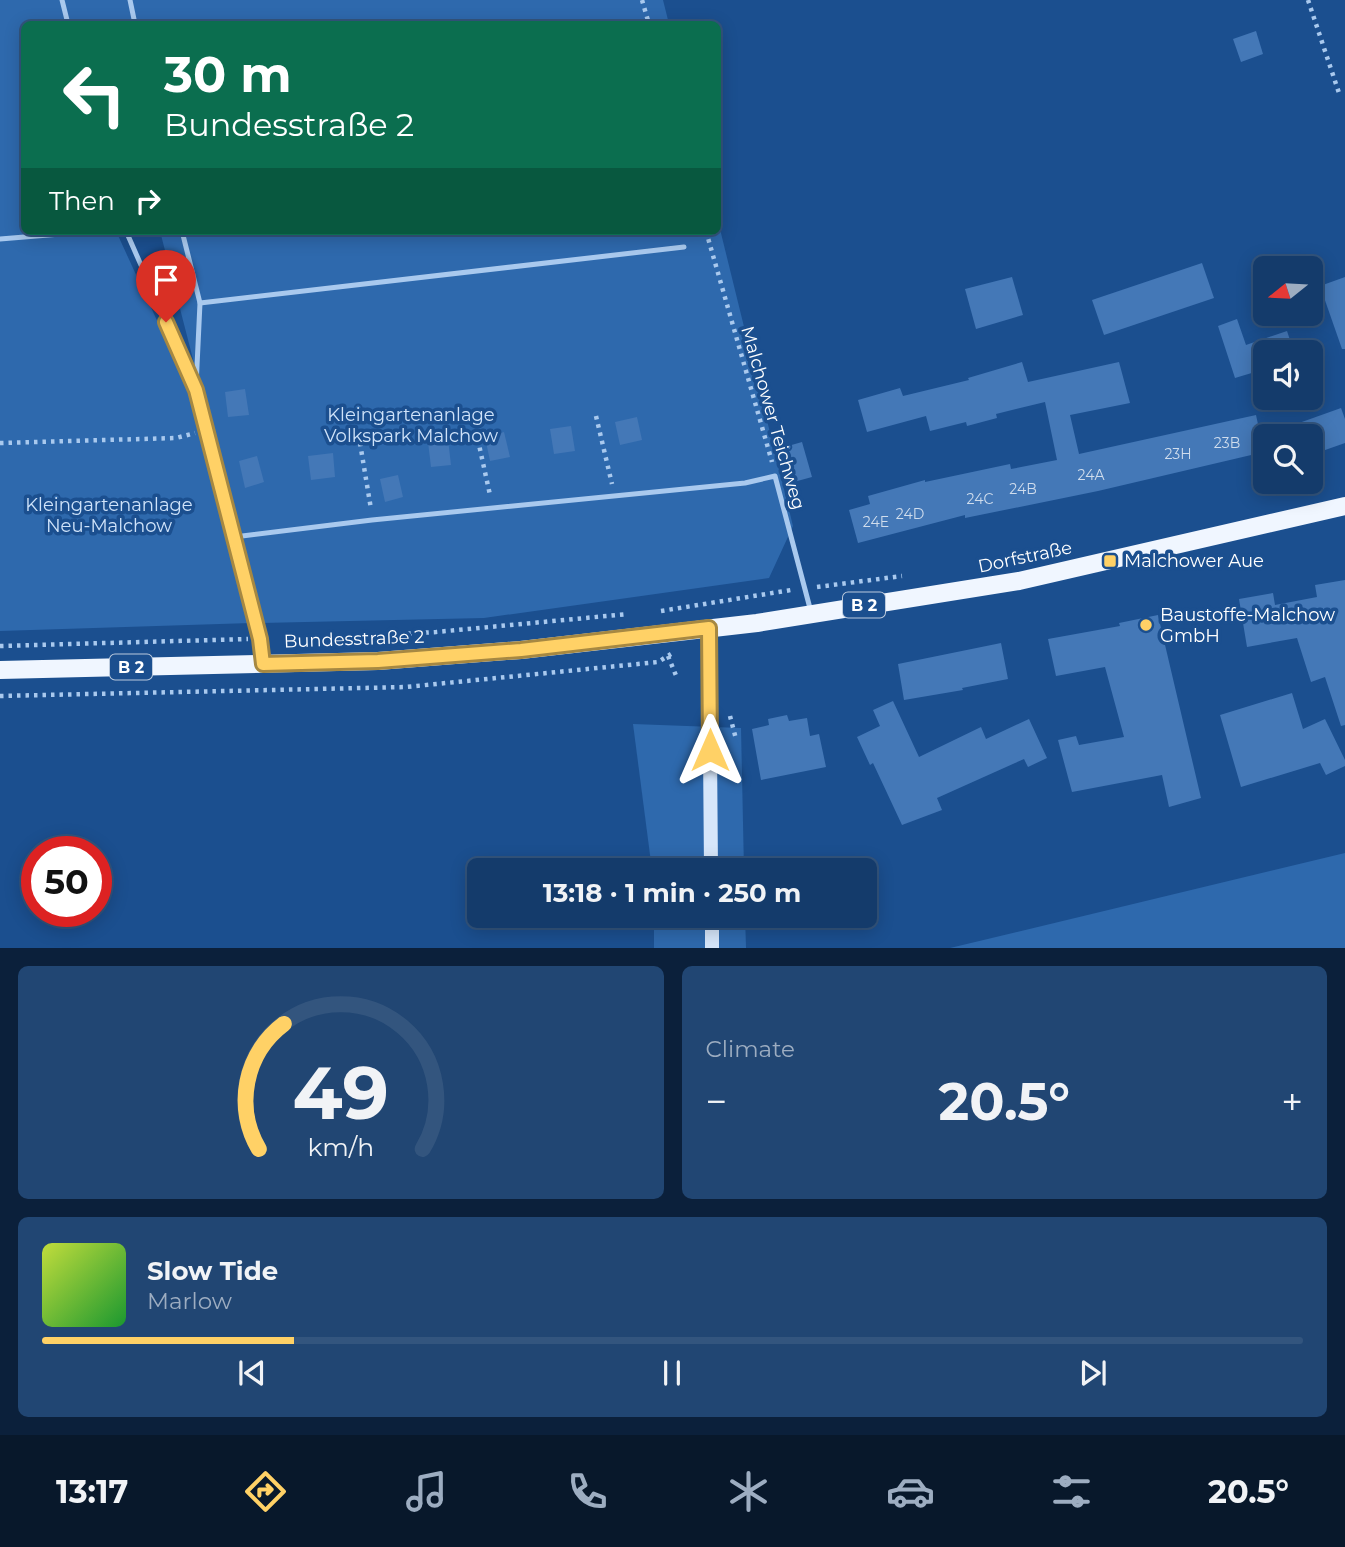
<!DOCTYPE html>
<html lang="en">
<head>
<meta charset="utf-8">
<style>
	body { margin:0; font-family:Montserrat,sans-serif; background:#214673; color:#f1f3f6; height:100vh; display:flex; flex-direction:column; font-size:26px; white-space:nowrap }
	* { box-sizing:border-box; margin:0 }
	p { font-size:23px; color:#9dadc1 }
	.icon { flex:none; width:38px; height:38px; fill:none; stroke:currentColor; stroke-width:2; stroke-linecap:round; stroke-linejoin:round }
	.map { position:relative; height:948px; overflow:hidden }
	.side { display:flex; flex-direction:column; gap:18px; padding:18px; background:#0b203b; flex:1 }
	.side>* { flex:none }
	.top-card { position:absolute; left:21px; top:21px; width:700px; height:214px; border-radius:10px; box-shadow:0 4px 18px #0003,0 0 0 2px #33557e; background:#0b6e4f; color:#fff; overflow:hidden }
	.needle { width:46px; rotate:252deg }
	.fabs { position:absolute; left:1253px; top:256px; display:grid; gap:14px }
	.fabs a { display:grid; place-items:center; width:70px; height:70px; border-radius:10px; background:#143b6b; box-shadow:0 4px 18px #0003,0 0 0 2px #33557e; font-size:35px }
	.speed { position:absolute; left:21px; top:836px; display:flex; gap:14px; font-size:35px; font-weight:700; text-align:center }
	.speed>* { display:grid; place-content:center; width:91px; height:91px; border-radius:50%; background:#143b6b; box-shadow:0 4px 18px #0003,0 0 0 2px #33557e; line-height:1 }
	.speed .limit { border:10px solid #d22; background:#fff; color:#111 }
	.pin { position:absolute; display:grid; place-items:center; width:60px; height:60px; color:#fff; margin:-72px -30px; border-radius:50% 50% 50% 0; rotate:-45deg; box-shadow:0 0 7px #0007 }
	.pin .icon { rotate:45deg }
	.me { position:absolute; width:77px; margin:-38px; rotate:0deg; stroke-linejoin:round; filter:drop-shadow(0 0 5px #0008) }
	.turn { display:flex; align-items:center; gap:24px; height:147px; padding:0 28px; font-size:32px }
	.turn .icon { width:91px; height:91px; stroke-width:2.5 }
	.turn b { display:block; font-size:49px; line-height:60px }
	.then { display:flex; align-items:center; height:66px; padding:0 28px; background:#0003; gap:14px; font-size:26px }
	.big { font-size:52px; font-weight:700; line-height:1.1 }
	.side .tile { flex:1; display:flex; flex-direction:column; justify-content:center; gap:10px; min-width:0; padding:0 24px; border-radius:10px; background:#214673 }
	.side .dial { align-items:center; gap:0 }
	.dial svg { height:182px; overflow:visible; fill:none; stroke:#33557e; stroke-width:7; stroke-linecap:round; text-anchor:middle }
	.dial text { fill:#f1f3f6; stroke:none }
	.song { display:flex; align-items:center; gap:21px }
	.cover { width:84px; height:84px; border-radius:10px; background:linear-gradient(135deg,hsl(70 70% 55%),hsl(130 70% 35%)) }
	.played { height:7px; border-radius:4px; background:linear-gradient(90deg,#ffd166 20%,#33557e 20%) }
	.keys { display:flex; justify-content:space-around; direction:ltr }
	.heat { display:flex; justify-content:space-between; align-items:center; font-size:38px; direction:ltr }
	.side .tiles { flex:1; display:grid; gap:18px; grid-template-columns:1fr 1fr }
	.tile:last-child { grid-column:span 2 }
	.trip { position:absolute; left:467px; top:858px; width:410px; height:70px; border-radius:10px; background:#143b6b; box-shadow:0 4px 18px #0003,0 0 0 2px #33557e; font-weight:700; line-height:70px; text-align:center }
	.tab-bar { display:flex; height:112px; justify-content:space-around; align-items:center; background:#08182b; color:#9dadc1 }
	.tab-bar .icon { width:49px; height:49px }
	.tab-bar .current { color:#ffd166 }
	.tab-bar b { font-size:32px; color:#f1f3f6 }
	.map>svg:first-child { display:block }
	.green { fill:#2e69ad }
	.building { fill:#4478b7 }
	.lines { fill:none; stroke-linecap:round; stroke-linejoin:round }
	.path { stroke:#a9c9ee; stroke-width:4.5; stroke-dasharray:3.5 5; stroke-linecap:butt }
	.lane { stroke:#a9c9ee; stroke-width:5 }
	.secondary { stroke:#d6e6fa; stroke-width:14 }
	.primary { stroke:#f0f6ff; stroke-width:18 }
	.route-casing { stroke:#a68842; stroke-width:18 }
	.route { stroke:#ffd166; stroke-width:12 }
	.poi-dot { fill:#ffd166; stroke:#1b4f8f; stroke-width:2.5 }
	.labels { text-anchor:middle; stroke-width:7; stroke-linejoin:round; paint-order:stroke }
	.number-label { font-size:14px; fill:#d0dded }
	.shield { fill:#1b4f8f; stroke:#bbcadd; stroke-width:2 }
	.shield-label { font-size:16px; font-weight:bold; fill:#fff }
	.park-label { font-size:18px; fill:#cfe3fa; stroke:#1b4f8f }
	.street-label { font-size:18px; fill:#fff; stroke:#1b4f8f }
	.poi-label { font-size:18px; fill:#fff; stroke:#1b4f8f; text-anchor:start }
</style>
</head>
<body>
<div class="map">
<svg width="1345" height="949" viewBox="0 0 1345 949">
	<rect width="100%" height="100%" fill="#1b4f8f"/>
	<g class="green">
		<polygon points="0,0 663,0 669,24 24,24 24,231 116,231 187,386 251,623 0,631"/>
		<polygon points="718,221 793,526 769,578 484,618 261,623 160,231 718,231"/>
		<polygon points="633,724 741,728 744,870 652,870"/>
		<polygon points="1345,853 1345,948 950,948"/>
		<polygon points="654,915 745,915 746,948 654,949"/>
	</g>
	<g class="building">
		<polygon points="1256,31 1263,54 1241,62 1233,39"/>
		<polygon points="1202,263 1214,298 1104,335 1092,300"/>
		<polygon points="1012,277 1023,315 976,329 965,289"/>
		<polygon points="1345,277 1345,349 1342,349 1320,286"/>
		<polygon points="1237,319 1246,345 1287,331 1294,352 1265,352 1265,369 1235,378 1218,326"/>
		<polygon points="1022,362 1028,382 1119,362 1130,403 1070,415 1079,454 1256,415 1264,452 1098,491 965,518 965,515 858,543 849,510 870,504 868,496 925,480 925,482 1010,464 1011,469 1057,460 1045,402 996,414 997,418 967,426 966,422 930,431 926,416 867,432 858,400 900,388 903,396 969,380 968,378"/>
		<polygon points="245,389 249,415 228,417 225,392"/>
		<polygon points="1341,408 1345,419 1345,443 1311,455 1311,436 1271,436 1271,433"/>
		<polygon points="637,417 642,440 620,445 615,422"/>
		<polygon points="571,426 575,451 554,454 550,429"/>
		<polygon points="504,432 510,457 490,461 485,437"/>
		<polygon points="448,439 451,465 431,467 428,442"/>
		<polygon points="802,442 812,477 790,483 781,448"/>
		<polygon points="333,453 335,477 311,480 308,456"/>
		<polygon points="257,456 264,482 245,488 239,461"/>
		<polygon points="398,475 403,497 385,502 380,479"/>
		<polygon points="1345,580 1345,725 1341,726 1325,677 1311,682 1297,638 1247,647 1239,599 1273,593 1275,605 1317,597 1315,585"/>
		<polygon points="1158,615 1201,798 1169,807 1162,775 1072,792 1058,740 1076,736 1079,745 1124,737 1105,667 1056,676 1048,639 1120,626 1119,623"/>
		<polygon points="1001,643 1008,679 962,688 963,690 904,700 898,664"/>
		<polygon points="1292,693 1303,729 1325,719 1345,760 1345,766 1326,775 1320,763 1241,787 1220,715"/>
		<polygon points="893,701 919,757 981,727 986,739 1029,719 1047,758 1028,767 1024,759 937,798 942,810 902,825 873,763 870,765 857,737 880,726 873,710"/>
		<polygon points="787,715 789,721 807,718 810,736 819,734 826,767 761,780 752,729 769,725 768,719"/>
	</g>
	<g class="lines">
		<g class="path">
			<polyline points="642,0 649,24"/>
			<polyline points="1308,0 1340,96"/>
			<polyline points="706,231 772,462"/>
			<polyline points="596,416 612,484"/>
			<polyline points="476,431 490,495"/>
			<polyline points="0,443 176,438 195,433"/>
			<polyline points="360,443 371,509"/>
			<polyline points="817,587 902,576"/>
			<polyline points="661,611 791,590"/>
			<polyline points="298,640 436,632 628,614"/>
			<polyline points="0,646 248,639"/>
			<polyline points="668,656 677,678"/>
			<polyline points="0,696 406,687 658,662 671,654"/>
			<polyline points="730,716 736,739"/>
		</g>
		<g class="lane">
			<polyline points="62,0 68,24"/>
			<polyline points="130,0 135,24"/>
			<polyline points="126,231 196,390 260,639 262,660"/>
			<polyline points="182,231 200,303 196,387"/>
			<polyline points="0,239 85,232 126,232"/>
			<polyline points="200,303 684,247"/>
			<polyline points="234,537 372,520 745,483 775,476 811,612"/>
		</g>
		<g class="secondary">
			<polyline points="709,628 711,870"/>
			<polyline points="712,915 712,949"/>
		</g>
		<polyline class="primary" points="0,670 378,661 521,650 757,623 1019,581 1345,506"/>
	</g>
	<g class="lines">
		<g class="route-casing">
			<polyline id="route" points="166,322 196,390 260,639 263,664 378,661 521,650 709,628 710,750"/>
		</g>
		<use href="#route" class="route"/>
	</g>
	<g class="poi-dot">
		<rect x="1103" y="554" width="14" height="14" rx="3.5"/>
		<circle cx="1146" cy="625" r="7"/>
	</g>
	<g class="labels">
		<g class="number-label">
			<text x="1227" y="448">23B</text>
			<text x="1178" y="459">23H</text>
			<text x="1091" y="480">24A</text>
			<text x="1023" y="494">24B</text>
			<text x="980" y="504">24C</text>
			<text x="910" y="519">24D</text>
			<text x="876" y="527">24E</text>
		</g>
		<g class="shield">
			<rect x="843" y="592.5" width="42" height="25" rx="5"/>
			<rect x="110" y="654.5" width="42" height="25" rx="5"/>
		</g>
		<g class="shield-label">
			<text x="864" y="611">B 2</text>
			<text x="131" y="673">B 2</text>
		</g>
		<g class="park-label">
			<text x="411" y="421">Kleingartenanlage<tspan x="411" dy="21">Volkspark Malchow</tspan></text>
			<text x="109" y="511">Kleingartenanlage<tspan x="109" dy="21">Neu-Malchow</tspan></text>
		</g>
		<g class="street-label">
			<text transform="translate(773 418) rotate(74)" y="6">Malchower Teichweg</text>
			<text transform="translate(1025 557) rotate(-12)" y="6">Dorfstraße</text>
			<text transform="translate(354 639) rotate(-2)" y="6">Bundesstraße 2</text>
		</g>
		<g class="poi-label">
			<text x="1124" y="567">Malchower Aue</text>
			<text x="1160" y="621">Baustoffe-Malchow<tspan x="1160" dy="21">GmbH</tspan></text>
		</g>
	</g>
</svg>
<div class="fabs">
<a><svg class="needle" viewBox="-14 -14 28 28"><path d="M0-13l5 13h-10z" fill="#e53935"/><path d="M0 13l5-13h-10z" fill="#9dadc1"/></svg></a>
<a><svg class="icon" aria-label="sound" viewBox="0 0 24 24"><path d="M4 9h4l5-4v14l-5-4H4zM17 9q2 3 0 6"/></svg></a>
<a><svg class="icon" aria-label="search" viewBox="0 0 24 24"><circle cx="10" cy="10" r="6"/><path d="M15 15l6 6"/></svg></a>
</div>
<div class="speed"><div class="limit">50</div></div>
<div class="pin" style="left:166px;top:322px;background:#d93025"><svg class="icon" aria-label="arrive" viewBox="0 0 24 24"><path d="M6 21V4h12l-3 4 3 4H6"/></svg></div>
<svg class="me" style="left:710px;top:750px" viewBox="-20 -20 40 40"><path d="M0-17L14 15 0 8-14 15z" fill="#ffd166" stroke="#fff" stroke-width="4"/></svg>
<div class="trip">13:18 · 1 min · 250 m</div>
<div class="top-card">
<div class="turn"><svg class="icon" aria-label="left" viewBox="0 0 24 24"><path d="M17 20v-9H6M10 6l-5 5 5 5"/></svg><div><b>30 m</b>Bundesstraße 2</div></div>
<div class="then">Then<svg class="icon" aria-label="right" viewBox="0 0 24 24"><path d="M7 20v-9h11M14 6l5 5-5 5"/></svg></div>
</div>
</div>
<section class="side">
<div class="tiles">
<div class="tile dial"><svg viewBox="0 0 100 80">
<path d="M14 69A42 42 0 1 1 86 69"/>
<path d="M14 69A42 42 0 0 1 25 14" stroke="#ffd166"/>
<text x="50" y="56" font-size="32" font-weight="700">49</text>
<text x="50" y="72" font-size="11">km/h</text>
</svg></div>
<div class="tile"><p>Climate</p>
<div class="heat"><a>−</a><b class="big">20.5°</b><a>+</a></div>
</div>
<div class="tile">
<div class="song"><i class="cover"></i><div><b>Slow Tide</b><p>Marlow</p></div></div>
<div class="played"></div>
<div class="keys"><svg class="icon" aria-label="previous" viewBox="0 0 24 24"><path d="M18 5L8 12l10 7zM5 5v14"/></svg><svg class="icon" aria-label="pause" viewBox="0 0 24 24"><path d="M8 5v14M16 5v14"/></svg><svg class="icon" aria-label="next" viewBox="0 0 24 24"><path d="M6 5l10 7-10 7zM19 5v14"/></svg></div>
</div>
</div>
</section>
<nav class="tab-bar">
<b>13:17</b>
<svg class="icon current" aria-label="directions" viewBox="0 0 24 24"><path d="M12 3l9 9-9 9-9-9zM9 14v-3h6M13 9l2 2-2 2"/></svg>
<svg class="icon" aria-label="music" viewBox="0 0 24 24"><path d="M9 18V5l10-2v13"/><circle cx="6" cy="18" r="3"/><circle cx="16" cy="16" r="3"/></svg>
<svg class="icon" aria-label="phone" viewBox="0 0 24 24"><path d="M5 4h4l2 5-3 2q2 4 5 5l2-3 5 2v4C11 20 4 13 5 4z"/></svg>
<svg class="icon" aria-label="climate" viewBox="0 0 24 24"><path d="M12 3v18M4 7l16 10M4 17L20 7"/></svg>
<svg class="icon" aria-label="car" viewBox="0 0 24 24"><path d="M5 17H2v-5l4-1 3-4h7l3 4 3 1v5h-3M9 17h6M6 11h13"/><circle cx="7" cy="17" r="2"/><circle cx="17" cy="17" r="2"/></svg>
<svg class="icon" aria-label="filters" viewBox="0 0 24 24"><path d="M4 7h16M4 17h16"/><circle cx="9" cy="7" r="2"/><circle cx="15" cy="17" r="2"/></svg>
<b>20.5°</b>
</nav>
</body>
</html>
